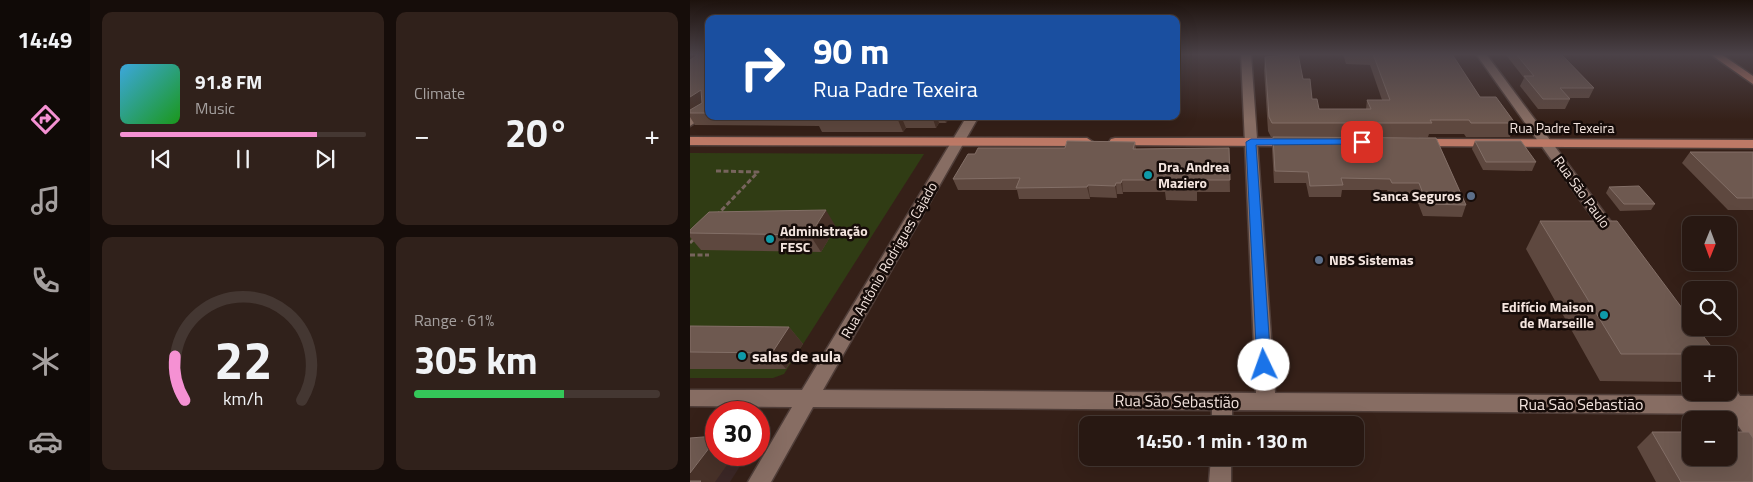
<!DOCTYPE html>
<html lang="en">
<head>
<meta charset="utf-8">
<style>
	body { margin:0; font-family:"Titillium Web",sans-serif; background:#30211b; color:#f1f3f6; height:100vh; display:flex; flex-direction:column; font-size:19px; white-space:nowrap }
	* { box-sizing:border-box; margin:0 }
	p { font-size:16px; color:#a5a09f }
	.icon { flex:none; width:28px; height:28px; fill:none; stroke:currentColor; stroke-width:2; stroke-linecap:round; stroke-linejoin:round }
	.map { position:relative; flex:1; overflow:hidden }
	.drawer { display:flex; flex-direction:column; gap:12px; padding:12px; background:#160d0a; width:600px }
	.drawer>* { flex:none }
	.hud { position:absolute; left:15px; top:15px; width:475px; height:105px; border-radius:10px; box-shadow:0 5px 20px #0002,0 0 0 1px #443732; background:#1a4fa0; color:#fff; overflow:hidden }
	.needle { width:32px; rotate:181deg }
	.buttons { position:absolute; left:992px; top:216px; display:grid; gap:10px }
	.buttons a { display:grid; place-items:center; width:55px; height:55px; border-radius:10px; background:#281812; box-shadow:0 5px 20px #0002,0 0 0 1px #443732; font-size:25px }
	.speed { position:absolute; left:15px; top:401px; display:flex; gap:10px; font-size:25px; font-weight:700; text-align:center }
	.speed>* { display:grid; place-content:center; width:65px; height:65px; border-radius:50%; background:#281812; box-shadow:0 5px 20px #0002,0 0 0 1px #443732; line-height:1 }
	.speed .limit { border:8px solid #d22; background:#fff; color:#111 }
	.pin { position:absolute; display:grid; place-items:center; width:42px; height:42px; color:#fff; margin:-21px; border-radius:10px; box-shadow:0 2px 8px #0006 }
	.me { position:absolute; width:55px; margin:-28px; rotate:357deg; stroke-linejoin:round; filter:drop-shadow(0 0 4px #0008) }
	.turn { display:flex; align-items:center; gap:18px; height:105px; padding:0 25px; font-size:22px }
	.turn .icon { width:65px; height:65px; stroke-width:2.5 }
	.turn b { display:block; font-size:35px; line-height:42px }
	.big { font-size:38px; font-weight:700; line-height:1.1 }
	.drawer .tile { flex:1; display:flex; flex-direction:column; justify-content:center; gap:8px; min-width:0; padding:0 18px; border-radius:10px; background:#30211b }
	.drawer .dial { align-items:center; gap:0 }
	.dial svg { height:130px; overflow:visible; fill:none; stroke:#443732; stroke-width:7; stroke-linecap:round; text-anchor:middle }
	.dial text { fill:#f1f3f6; stroke:none }
	.song { display:flex; align-items:center; gap:15px }
	.cover { width:60px; height:60px; border-radius:8px; background:linear-gradient(135deg,hsl(200 70% 55%),hsl(120 70% 35%)) }
	.played { height:5px; border-radius:2px; background:linear-gradient(90deg,#f591d3 80%,#443732 80%) }
	.keys { display:flex; justify-content:space-around; direction:ltr }
	.heat { display:flex; justify-content:space-between; align-items:center; font-size:28px; direction:ltr }
	.charge { height:8px; border-radius:4px; background:linear-gradient(90deg,#34c759 61%,#443732 0) }
	.drawer .tiles { flex:1; display:grid; gap:12px; grid-template-columns:repeat(2,1fr) }
	.trip { position:absolute; left:389px; top:416px; width:285px; height:50px; border-radius:10px; background:#281812; box-shadow:0 5px 20px #0002,0 0 0 1px #443732; font-weight:700; line-height:50px; text-align:center }
	main { display:flex; flex:1; min-height:0 }
	.menu { display:flex; flex-direction:column; width:90px; justify-content:space-around; align-items:center; background:#100a07; color:#a5a09f }
	.menu .icon { width:35px; height:35px }
	.menu .current { color:#f591d3 }
	.menu b { font-size:22px; color:#f1f3f6 }
	.map>svg:first-child { display:block }
	.education { fill:#3b2726 }
	.green { fill:#303c14 }
	.lines { fill:none; stroke-linecap:round; stroke-linejoin:round }
	.minor-casing { stroke:#503e39; stroke-width:3 }
	.major-casing { stroke:#503e39; stroke-width:3 }
	.path { stroke:#77645d; stroke-width:3; stroke-dasharray:5 2.5; stroke-linecap:butt }
	.minor { fill:#876d63; fill-rule:evenodd }
	.major { fill:#bd7966; fill-rule:evenodd }
	.wall { fill:#5e483f }
	.shaded-wall { fill:#473128 }
	.building { fill:#6e5950; stroke:#836f67 }
	.route { fill:#1a73e8; stroke:#114b97 }
	.culture-dot { fill:#0f9aa8; stroke:#160c09; stroke-width:2 }
	.service-dot { fill:#5c6f8a; stroke:#160c09; stroke-width:2 }
	.labels { text-anchor:middle; stroke-width:5; stroke-linejoin:round; paint-order:stroke }
	.street-label { font-size:14px; fill:#f4e5df; stroke:#160c09 }
	.poi-label { font-size:14px; font-weight:bold; fill:#f4e5df; stroke:#160c09; text-anchor:start }
	.near-poi-label { font-size:16px; font-weight:bold; fill:#f4e5df; stroke:#160c09; text-anchor:start }
	.near-street-label { font-size:16px; fill:#f4e5df; stroke:#160c09 }
</style>
</head>
<body>
<main>
<nav class="menu">
<b>14:49</b>
<svg class="icon current" aria-label="directions" viewBox="0 0 24 24"><path d="M12 3l9 9-9 9-9-9zM9 14v-3h6M13 9l2 2-2 2"/></svg>
<svg class="icon" aria-label="music" viewBox="0 0 24 24"><path d="M9 18V5l10-2v13"/><circle cx="6" cy="18" r="3"/><circle cx="16" cy="16" r="3"/></svg>
<svg class="icon" aria-label="phone" viewBox="0 0 24 24"><path d="M5 4h4l2 5-3 2q2 4 5 5l2-3 5 2v4C11 20 4 13 5 4z"/></svg>
<svg class="icon" aria-label="climate" viewBox="0 0 24 24"><path d="M12 3v18M4 7l16 10M4 17L20 7"/></svg>
<svg class="icon" aria-label="car" viewBox="0 0 24 24"><path d="M5 17H2v-5l4-1 3-4h7l3 4 3 1v5h-3M9 17h6M6 11h13"/><circle cx="7" cy="17" r="2"/><circle cx="17" cy="17" r="2"/></svg>
</nav>
<section class="drawer">
<div class="tiles">
<div class="tile">
<div class="song"><i class="cover"></i><div><b>91.8 FM</b><p>Music</p></div></div>
<div class="played"></div>
<div class="keys"><svg class="icon" aria-label="previous" viewBox="0 0 24 24"><path d="M18 5L8 12l10 7zM5 5v14"/></svg><svg class="icon" aria-label="pause" viewBox="0 0 24 24"><path d="M8 5v14M16 5v14"/></svg><svg class="icon" aria-label="next" viewBox="0 0 24 24"><path d="M6 5l10 7-10 7zM19 5v14"/></svg></div>
</div>
<div class="tile"><p>Climate</p>
<div class="heat"><a>−</a><b class="big">20°</b><a>+</a></div>
</div>
<div class="tile dial"><svg viewBox="0 0 100 80">
<path d="M14 69A42 42 0 1 1 86 69"/>
<path d="M14 69A42 42 0 0 1 8 42" stroke="#f591d3"/>
<text x="50" y="56" font-size="32" font-weight="700">22</text>
<text x="50" y="72" font-size="11">km/h</text>
</svg></div>
<div class="tile"><p>Range · 61%</p><b class="big">305 km</b><div class="charge"></div></div>
</div>
</section>
<div class="map">
<svg width="1063" height="482" viewBox="0 0 1063 482">
	<rect width="100%" height="100%" fill="#352018"/>
	<polygon class="education" points="26,455 57,455 40,482 0,482"/>
	<polygon class="green" points="0,153 234,154 94,374 83,378 0,378"/>
	<g class="lines">
		<g class="minor-casing">
			<g id="minor">
				<polygon points="551,54 561,54 585,393 1028,396 1027,392 1039,392 1039,385 1043,386 1050,396 1063,396 1063,439 1056,437 1040,414 542,410 542,425 522,425 522,410 123,407 81,482 58,482 102,407 0,406 0,390 112,390 277,116 289,116 133,390 566,393"/>
				<polygon points="786,54 796,54 930,234 932,238 930,242 920,242"/>
				<polygon points="19,104 19,113 0,126 0,116"/>
				<polygon points="521,458 541,458 541,482 519,482"/>
			</g>
		</g>
		<g class="major-casing">
			<g id="major">
				<polygon points="1020,54 1031,54 1063,76 1063,84"/>
				<polygon points="0,137 397,138 403,142 397,146 0,145"/>
				<polygon points="425,138 602,138 608,142 602,146 421,145 419,142 421,139"/>
				<polygon points="730,139 1063,140 1063,148 726,146 724,143 726,140"/>
			</g>
		</g>
		<g class="path">
			<polyline points="26,171 68,172 27,215"/>
			<polyline points="0,243 6,237"/>
			<polyline points="0,255 19,255"/>
		</g>
		<use href="#minor" class="minor"/>
		<use href="#major" class="major"/>
	</g>
	<g class="wall">
		<polygon points="19,54 19,116 261,116 256,123 249,123 246,128 216,128 213,132 132,132 129,126 5,125 0,117 0,60"/>
		<polygon points="653,54 762,54 790,97 825,123 820,137 776,137 774,134 739,134 738,137 581,137 578,131 574,70 575,57 613,79 622,99 629,109 676,109 677,100 692,100 680,65 656,64"/>
		<polygon points="817,54 871,54 904,88 899,98 879,98 880,99 875,109 848,109 830,86 834,78 816,55"/>
		<polygon points="583,137 746,138 776,205 772,217 733,216 725,195 699,195 697,190 652,190 651,197 619,197 616,183 584,183 582,149"/>
		<polygon points="785,141 846,162 842,171 793,170 782,149"/>
		<polygon points="445,142 446,149 539,148 540,192 507,192 507,201 476,200 475,192 433,192 433,194 427,194 427,198 400,197 400,199 329,199 327,190 268,190 263,179 285,154 375,148"/>
		<polygon points="1000,152 1063,152 1063,210 1038,210 992,163"/>
		<polygon points="919,187 965,204 961,210 930,211 916,193"/>
		<polygon points="850,221 1027,354 1026,355 1001,355 1001,380 1000,382 910,381 836,249"/>
		<polygon points="146,227 131,252 11,250 0,237 0,230"/>
		<polygon points="0,326 99,327 113,344 96,369 0,369"/>
		<polygon points="962,432 1063,482 966,482 947,447"/>
	</g>
	<g class="shaded-wall">
		<polygon points="11,90 19,101 0,113 0,97"/>
		<polygon points="211,116 216,128 213,132 208,120"/>
		<polygon points="242,116 247,116 249,123 246,128"/>
		<polygon points="254,116 261,116 256,123"/>
		<polygon points="432,180 433,192 433,194 431,183"/>
		<polygon points="426,183 427,194 427,198 425,186"/>
		<polygon points="398,185 400,197 400,199 397,187"/>
		<polygon points="136,210 146,227 131,252 120,235"/>
		<polygon points="99,327 113,344 96,369 82,353"/>
		<polygon points="26,439 26,455 44,455 25,482 0,482 0,473"/>
	</g>
	<g class="building">
		<polygon points="9,54 19,54 19,113 0,113 0,110 12,103 11,90 0,97 0,60"/>
		<polygon points="608,54 613,79 620,79 622,99 627,99 629,109 681,109 677,100 700,100 683,54 762,54 790,97 806,97 825,123 781,123 779,120 740,120 742,123 582,123 579,117 575,57"/>
		<polygon points="826,54 871,54 904,88 870,88 880,99 853,99 834,76 844,76"/>
		<polygon points="129,116 211,116 208,120 126,120"/>
		<polygon points="583,137 746,138 776,205 737,204 729,183 702,183 700,179 651,178 653,185 620,186 618,172 585,171"/>
		<polygon points="377,141 445,142 443,149 539,148 540,180 507,180 507,189 475,188 476,180 432,180 431,183 426,183 425,186 398,185 397,187 326,188 330,178 263,179 278,154 285,154 288,148 375,148"/>
		<polygon points="785,141 831,141 846,162 796,162"/>
		<polygon points="1000,152 1063,152 1063,198 1047,198"/>
		<polygon points="949,186 965,204 934,204 919,187"/>
		<polygon points="136,210 120,235 0,233 0,230 19,212"/>
		<polygon points="850,221 927,221 1001,320 1001,328 1007,328 1027,354 931,354"/>
		<polygon points="0,326 99,327 82,353 0,352"/>
		<polygon points="962,432 1001,432 1001,458 1039,458 1039,432 1059,432 1063,438 1063,482 991,482"/>
		<polygon points="26,436 26,439 0,473 0,438"/>
		<polygon points="0,481 11,481 10,482 0,482"/>
	</g>
	<linearGradient id="sky" x2="0" y2="1"><stop stop-color="#1d120d"/><stop offset="0.45" stop-color="#4b4248"/><stop offset="1" stop-color="#4b4248" stop-opacity="0"/></linearGradient>
	<rect width="1063" height="121" fill="url(#sky)"/>
	<polygon class="route" points="672,139 675,140 675,144 566,145 581,365 579,370 569,370 567,365 556,142 561,139"/>
	<g class="culture-dot">
		<circle cx="458" cy="175" r="5"/>
		<circle cx="80" cy="239" r="5"/>
		<circle cx="914" cy="315" r="5"/>
		<circle cx="52" cy="356" r="5"/>
	</g>
	<g class="service-dot">
		<circle cx="781" cy="196" r="5"/>
		<circle cx="629" cy="260" r="5"/>
	</g>
	<g class="labels">
		<g class="street-label">
			<text x="872" y="133">Rua Padre Texeira</text>
			<text transform="translate(892 192) rotate(54)" y="5">Rua São Paulo</text>
			<text transform="translate(199 260) rotate(-60)" y="5">Rua Antônio Rodrigues Cajado</text>
		</g>
		<g class="poi-label">
			<text x="468" y="172">Dra. Andrea<tspan x="468" dy="16">Maziero</tspan></text>
			<text x="771" y="201" text-anchor="end">Sanca Seguros</text>
			<text x="90" y="236">Administração<tspan x="90" dy="16">FESC</tspan></text>
			<text x="639" y="265">NBS Sistemas</text>
			<text x="904" y="312" text-anchor="end">Edifício Maison<tspan x="904" dy="16">de Marseille</tspan></text>
		</g>
		<g class="near-poi-label">
			<text x="62" y="362">salas de aula</text>
		</g>
		<g class="near-street-label">
			<text transform="translate(487 401) rotate(1)" y="6">Rua São Sebastião</text>
			<text x="891" y="410">Rua São Sebastião</text>
		</g>
	</g>
</svg>
<div class="buttons">
<a><svg class="needle" viewBox="-14 -14 28 28"><path d="M0-13l5 13h-10z" fill="#e53935"/><path d="M0 13l5-13h-10z" fill="#a5a09f"/></svg></a>
<a><svg class="icon" aria-label="search" viewBox="0 0 24 24"><circle cx="10" cy="10" r="6"/><path d="M15 15l6 6"/></svg></a>
<a>+</a>
<a>−</a>
</div>
<div class="speed"><div class="limit">30</div></div>
<div class="pin" style="left:672px;top:142px;background:#d93025"><svg class="icon" aria-label="arrive" viewBox="0 0 24 24"><path d="M6 21V4h12l-3 4 3 4H6"/></svg></div>
<svg class="me" style="left:574px;top:365px" viewBox="-20 -20 40 40"><circle r="19" fill="#fff"/><path d="M0-13L10 11 0 6-10 11z" fill="#1a73e8"/></svg>
<div class="trip">14:50 · 1 min · 130 m</div>
<div class="hud">
<div class="turn"><svg class="icon" aria-label="right" viewBox="0 0 24 24"><path d="M7 20v-9h11M14 6l5 5-5 5"/></svg><div><b>90 m</b>Rua Padre Texeira</div></div>
</div>
</div>
</main>
</body>
</html>
